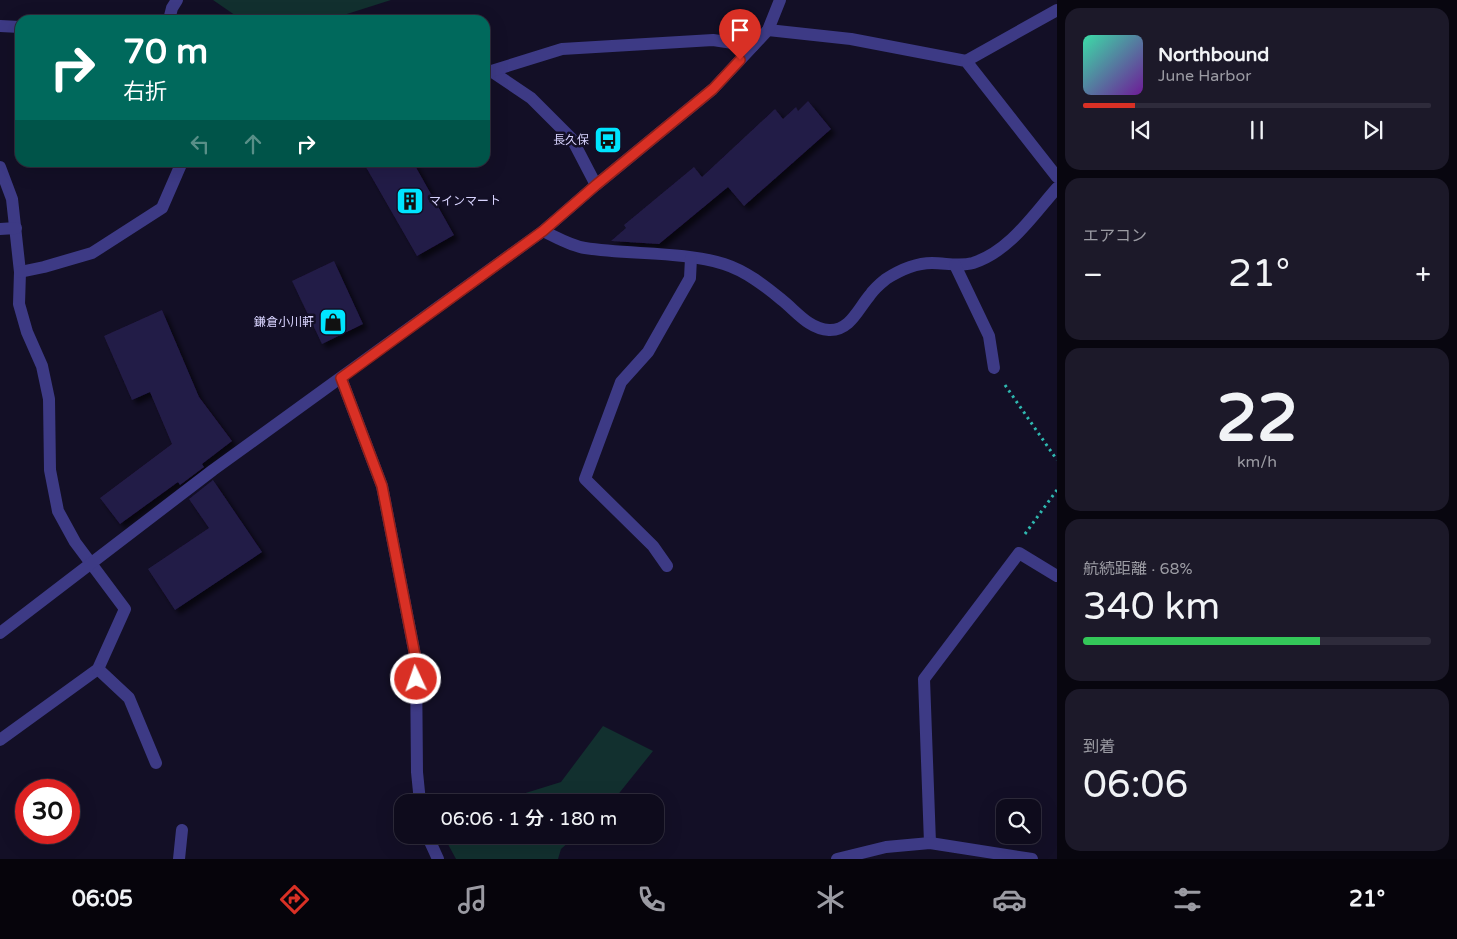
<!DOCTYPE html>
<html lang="ja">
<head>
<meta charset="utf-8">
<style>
	body { margin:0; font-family:"Varela Round","Noto Sans JP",sans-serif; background:#1c1929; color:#f1f3f6; height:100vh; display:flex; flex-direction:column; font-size:19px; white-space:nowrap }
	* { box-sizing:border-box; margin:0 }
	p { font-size:16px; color:#9b9ba3 }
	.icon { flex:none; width:28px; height:28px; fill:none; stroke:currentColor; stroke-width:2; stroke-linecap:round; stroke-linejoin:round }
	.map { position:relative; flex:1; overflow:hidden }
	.sheet { display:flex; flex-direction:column; gap:8px; padding:8px; background:#08060f; width:400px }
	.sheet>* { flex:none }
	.guide { position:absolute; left:15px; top:15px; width:475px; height:152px; border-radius:15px; box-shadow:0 5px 20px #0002,0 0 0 1px #2e2b3b; background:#00695c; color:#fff; overflow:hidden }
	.buttons { position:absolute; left:996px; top:799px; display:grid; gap:10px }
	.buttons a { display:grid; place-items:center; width:45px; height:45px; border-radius:10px; background:#0e0b1c; box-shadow:0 5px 20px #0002,0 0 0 1px #2e2b3b; font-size:25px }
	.speed { position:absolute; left:15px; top:779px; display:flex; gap:10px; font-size:25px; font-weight:700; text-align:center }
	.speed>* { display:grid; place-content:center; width:65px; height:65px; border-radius:50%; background:#0e0b1c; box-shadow:0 5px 20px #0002,0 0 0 1px #2e2b3b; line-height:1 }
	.speed .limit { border:8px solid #d22; background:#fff; color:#111 }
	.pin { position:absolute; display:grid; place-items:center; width:42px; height:42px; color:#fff; margin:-51px -21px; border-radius:50% 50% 50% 0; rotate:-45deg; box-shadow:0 0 5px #0007 }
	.pin .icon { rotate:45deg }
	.me { position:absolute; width:55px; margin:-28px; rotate:357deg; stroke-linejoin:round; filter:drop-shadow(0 0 4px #0008) }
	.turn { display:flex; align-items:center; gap:18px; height:105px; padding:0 25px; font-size:22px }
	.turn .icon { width:65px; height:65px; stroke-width:2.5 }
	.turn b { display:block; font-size:35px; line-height:42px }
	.lanes { display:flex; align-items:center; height:48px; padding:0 25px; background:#0003; justify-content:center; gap:25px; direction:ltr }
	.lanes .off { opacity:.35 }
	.big { font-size:38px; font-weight:600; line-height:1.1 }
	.sheet .card { flex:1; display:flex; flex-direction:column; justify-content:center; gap:8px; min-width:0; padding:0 18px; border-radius:15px; background:#1c1929 }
	.sheet .dial { align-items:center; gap:0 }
	.dial b { font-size:65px; line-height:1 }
	.song { display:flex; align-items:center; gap:15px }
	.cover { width:60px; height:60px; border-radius:8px; background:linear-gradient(135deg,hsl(160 70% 55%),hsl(280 70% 35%)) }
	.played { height:5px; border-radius:2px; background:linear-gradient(90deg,#d93025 15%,#2e2b3b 15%) }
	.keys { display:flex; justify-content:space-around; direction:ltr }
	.heat { display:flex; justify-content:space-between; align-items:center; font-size:28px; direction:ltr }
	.charge { height:8px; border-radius:4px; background:linear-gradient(90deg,#34c759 68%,#2e2b3b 0) }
	.trip { position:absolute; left:394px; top:794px; width:270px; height:50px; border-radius:15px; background:#0e0b1c; box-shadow:0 5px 20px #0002,0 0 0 1px #2e2b3b; font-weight:600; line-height:50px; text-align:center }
	.menu { display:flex; height:80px; justify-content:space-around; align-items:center; background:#06040b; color:#9b9ba3 }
	.menu .icon { width:35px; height:35px }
	.menu .on { color:#d93025 }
	.menu b { font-size:22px; color:#f1f3f6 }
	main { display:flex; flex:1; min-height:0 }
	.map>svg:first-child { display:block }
	.green { fill:#12302f }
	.building { fill:#241b47; filter:url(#shadow) }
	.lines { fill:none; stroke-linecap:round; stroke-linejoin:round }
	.path { stroke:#2fb8b0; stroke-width:3; stroke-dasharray:2.5 4; stroke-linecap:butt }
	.minor { stroke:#3d3a85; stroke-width:12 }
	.route-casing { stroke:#8d1f18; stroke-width:12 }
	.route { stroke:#d93025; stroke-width:9 }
	.labels { text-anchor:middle; stroke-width:5; stroke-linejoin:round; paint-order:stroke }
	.poi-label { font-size:12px; fill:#d9d4ff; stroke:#130f26; text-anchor:end }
</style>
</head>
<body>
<main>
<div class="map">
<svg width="1057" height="859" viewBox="0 0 1057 859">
	<defs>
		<filter id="shadow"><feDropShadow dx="4.5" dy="4.5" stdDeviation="2.5" flood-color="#0009"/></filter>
	</defs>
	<rect width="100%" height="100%" fill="#130f26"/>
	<g class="green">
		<polygon points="213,0 391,0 328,20 242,20"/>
		<polygon points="603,726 653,751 612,802 497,802 561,782"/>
		<polygon points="443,835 577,835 561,849 558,859 456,859"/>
	</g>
	<g class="building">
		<polygon points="808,101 831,129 744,206 728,187 659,244 611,241 626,228 624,225 694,167 702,177 775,109 783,119 796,107 798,111"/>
		<polygon points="363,162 413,162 454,235 417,256"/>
		<polygon points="334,261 363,324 322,344 292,281"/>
		<polygon points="162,310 199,397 232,441 202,464 204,467 180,485 178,482 120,524 100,498 172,444 150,392 132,400 104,336"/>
		<polygon points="213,480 262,552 175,610 148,569 209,528 189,499"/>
	</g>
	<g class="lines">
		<g class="path">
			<polyline points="1005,385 1057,460"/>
			<polyline points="1025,534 1057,490"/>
		</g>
		<g class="minor">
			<polyline points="169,20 172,8 177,0"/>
			<polyline points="0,26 20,27"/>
			<polyline points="768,30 851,39 966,61 1057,177"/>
			<polyline points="966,61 1057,10"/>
			<polyline points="491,71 531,98 572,139 596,185"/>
			<polyline points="485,73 562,49 713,40 753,46"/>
			<polyline points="0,167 12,199 20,272 19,304 27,332 42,366 49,399 50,470 58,511 75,542 125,609 98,669 0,740"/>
			<polyline points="0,229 16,228"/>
			<path d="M543 231C556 237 571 246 585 248 628 255 683 251 724 264 746 271 765 286 782 300 796 311 809 329 829 330 850 331 858 309 870 295 874 289 881 283 886 279 900 270 915 263 932 263 946 263 959 267 973 263 1010 251 1033 215 1057 188"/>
			<polyline points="955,265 989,336 994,368"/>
			<polyline points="20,272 44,267 92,253 162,208 182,162"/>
			<polyline points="341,378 382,486 416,660 417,772 420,802"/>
			<polyline points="667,566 653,546 585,479 621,382 648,352 690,278 691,258"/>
			<polyline points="0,633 213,470 543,231 596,185 713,89 768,30 780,0"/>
			<polyline points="98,669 129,698 156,763"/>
			<polyline points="427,835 438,859"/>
			<polyline points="930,843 924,679 1019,553 1057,576"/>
			<polyline points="179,859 182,830"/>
			<polyline points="837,859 886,847 930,843 1032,859"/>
		</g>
	</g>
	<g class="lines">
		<g class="route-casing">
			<polyline id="route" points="416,679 416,660 382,486 341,378 543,231 596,185 713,89 740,60"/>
		</g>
		<use href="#route" class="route"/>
	</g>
	<defs>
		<g id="bus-square" transform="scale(1.4375)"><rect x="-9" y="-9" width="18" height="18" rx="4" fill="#00e5ff" stroke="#130f26"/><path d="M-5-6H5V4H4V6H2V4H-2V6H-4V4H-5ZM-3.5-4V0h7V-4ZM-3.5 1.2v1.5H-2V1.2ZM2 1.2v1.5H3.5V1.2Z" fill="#111"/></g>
		<g id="building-square" transform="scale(1.4375)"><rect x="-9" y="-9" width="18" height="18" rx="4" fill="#00e5ff" stroke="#130f26"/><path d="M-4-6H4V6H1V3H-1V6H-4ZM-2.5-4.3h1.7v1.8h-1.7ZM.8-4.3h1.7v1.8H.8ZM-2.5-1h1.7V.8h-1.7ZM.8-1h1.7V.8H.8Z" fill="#111"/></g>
		<g id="shop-square" transform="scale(1.4375)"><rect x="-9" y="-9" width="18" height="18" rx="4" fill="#00e5ff" stroke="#130f26"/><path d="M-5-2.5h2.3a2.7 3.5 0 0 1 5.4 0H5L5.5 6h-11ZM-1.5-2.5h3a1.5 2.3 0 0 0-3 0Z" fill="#111"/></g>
	</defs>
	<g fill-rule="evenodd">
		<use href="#bus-square" x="608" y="140"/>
		<use href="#building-square" x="410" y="201"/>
		<use href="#shop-square" x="333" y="322"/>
	</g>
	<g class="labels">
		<g class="poi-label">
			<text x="589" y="144">長久保</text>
			<text x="429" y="205" text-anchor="start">マインマート</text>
			<text x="314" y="326">鎌倉小川軒</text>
		</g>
	</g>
</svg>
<div class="buttons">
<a><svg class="icon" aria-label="search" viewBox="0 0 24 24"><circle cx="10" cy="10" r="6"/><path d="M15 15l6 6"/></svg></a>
</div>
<div class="speed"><div class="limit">30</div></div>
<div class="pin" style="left:740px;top:60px;background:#d93025"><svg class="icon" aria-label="arrive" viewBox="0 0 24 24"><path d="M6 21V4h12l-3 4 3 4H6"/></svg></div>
<svg class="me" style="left:416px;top:679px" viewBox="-20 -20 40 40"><circle r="17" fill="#d93025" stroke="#fff" stroke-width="3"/><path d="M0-11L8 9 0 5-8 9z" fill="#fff"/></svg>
<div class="trip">06:06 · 1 分 · 180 m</div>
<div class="guide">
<div class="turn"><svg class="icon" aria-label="right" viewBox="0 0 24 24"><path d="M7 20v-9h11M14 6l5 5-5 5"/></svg><div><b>70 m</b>右折</div></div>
<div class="lanes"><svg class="icon off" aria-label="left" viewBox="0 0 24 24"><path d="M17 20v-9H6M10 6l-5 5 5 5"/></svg><svg class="icon off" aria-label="ahead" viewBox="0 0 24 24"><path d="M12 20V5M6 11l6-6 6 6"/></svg><svg class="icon" aria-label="right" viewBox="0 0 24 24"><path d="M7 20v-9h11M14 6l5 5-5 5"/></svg></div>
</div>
</div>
<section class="sheet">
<div class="card">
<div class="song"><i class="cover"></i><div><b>Northbound</b><p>June Harbor</p></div></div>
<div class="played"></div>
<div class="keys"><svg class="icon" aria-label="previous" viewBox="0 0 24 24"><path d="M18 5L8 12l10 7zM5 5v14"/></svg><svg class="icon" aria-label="pause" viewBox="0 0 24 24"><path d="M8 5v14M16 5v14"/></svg><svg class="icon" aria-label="next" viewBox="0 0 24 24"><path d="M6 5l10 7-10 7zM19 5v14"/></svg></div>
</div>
<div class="card"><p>エアコン</p>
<div class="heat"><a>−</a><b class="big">21°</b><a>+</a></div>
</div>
<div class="card dial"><b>22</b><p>km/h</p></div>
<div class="card"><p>航続距離 · 68%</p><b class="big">340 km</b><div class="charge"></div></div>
<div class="card"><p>到着</p><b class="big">06:06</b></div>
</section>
</main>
<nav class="menu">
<b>06:05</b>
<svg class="icon on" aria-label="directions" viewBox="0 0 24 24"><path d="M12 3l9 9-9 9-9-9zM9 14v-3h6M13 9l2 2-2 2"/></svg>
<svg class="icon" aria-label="music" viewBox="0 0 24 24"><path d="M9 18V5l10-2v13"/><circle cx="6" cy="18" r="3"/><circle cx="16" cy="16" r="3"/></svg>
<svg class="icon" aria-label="phone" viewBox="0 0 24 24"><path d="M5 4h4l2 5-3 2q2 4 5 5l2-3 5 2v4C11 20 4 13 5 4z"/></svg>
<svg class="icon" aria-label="climate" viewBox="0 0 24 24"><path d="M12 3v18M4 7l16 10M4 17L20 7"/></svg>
<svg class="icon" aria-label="car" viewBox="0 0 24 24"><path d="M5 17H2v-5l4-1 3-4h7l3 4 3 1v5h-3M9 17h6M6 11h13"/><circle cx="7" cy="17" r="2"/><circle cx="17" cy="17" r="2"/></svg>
<svg class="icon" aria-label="filters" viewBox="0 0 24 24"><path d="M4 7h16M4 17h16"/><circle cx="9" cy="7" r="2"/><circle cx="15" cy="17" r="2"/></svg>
<b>21°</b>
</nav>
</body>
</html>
